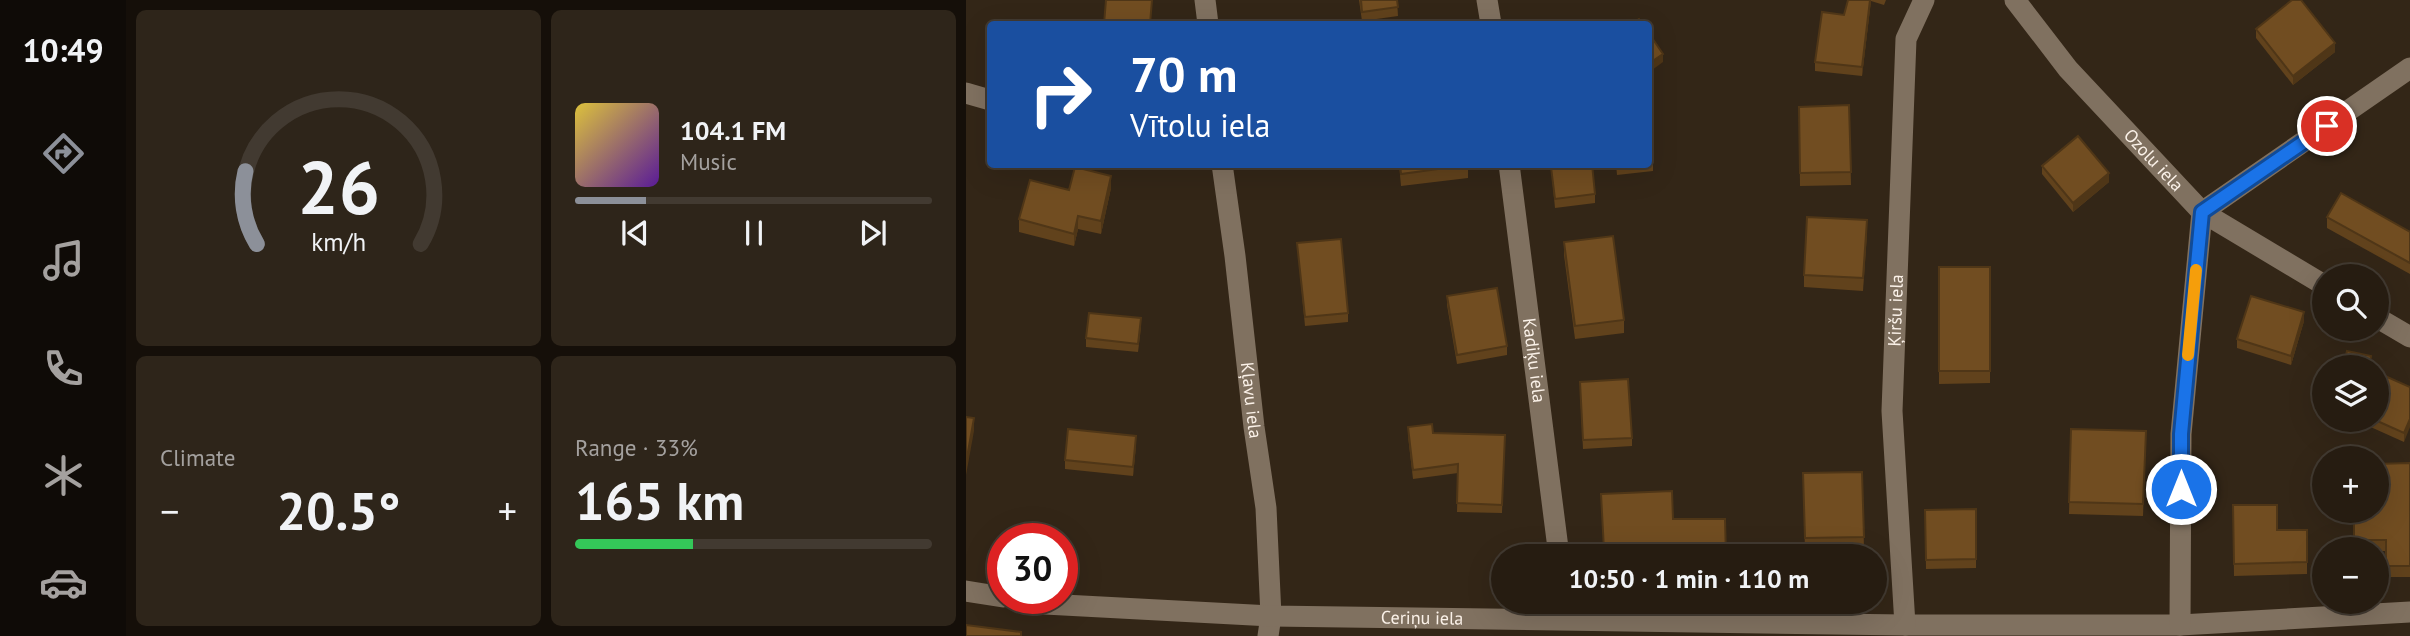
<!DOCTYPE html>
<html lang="en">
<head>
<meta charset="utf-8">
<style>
	body { margin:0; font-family:"PT Sans",sans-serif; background:#2e251a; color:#f1f3f6; height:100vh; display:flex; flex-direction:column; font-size:26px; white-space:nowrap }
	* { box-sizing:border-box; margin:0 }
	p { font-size:23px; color:#a4a19f }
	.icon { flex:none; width:38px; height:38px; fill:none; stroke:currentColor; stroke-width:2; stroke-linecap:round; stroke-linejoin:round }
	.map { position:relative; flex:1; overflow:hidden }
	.drawer { display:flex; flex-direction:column; gap:10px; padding:10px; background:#150f09; width:840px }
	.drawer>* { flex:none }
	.banner { position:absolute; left:21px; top:21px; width:665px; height:147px; border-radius:7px; box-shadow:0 7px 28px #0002,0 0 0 2px #423a31; background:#1a4fa0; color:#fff; overflow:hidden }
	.fabs { position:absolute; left:1346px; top:264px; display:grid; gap:14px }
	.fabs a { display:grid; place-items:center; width:77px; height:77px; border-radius:50%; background:#261c11; box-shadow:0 7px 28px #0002,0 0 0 2px #423a31; font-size:35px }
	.speed { position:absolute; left:21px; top:523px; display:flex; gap:14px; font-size:35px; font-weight:700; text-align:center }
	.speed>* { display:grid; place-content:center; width:91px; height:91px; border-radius:50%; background:#261c11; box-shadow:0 7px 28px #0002,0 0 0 2px #423a31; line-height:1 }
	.speed .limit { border:10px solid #d22; background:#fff; color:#111 }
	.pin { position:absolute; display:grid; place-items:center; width:60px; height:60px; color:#fff; margin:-30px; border:4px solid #fff; border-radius:50%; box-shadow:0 2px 7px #0007 }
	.me { position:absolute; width:77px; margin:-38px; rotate:0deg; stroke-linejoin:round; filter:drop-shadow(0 0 5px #0008) }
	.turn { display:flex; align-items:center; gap:24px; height:147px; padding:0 28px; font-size:32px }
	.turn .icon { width:91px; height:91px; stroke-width:2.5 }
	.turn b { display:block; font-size:49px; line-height:60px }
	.big { font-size:52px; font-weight:600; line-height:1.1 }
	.drawer .widget { flex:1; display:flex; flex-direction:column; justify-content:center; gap:10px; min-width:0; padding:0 24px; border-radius:10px; background:#2e251a }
	.drawer .dial { align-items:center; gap:0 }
	.dial svg { height:182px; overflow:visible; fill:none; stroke:#423a31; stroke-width:7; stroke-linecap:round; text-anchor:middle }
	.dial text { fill:#f1f3f6; stroke:none }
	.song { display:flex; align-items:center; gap:21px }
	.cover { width:84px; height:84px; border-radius:10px; background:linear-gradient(135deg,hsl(50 70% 55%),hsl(270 70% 35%)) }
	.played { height:7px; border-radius:4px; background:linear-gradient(90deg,#8c9099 20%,#423a31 20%) }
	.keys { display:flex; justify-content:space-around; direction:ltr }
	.heat { display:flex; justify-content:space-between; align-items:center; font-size:38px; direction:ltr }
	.charge { height:10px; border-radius:5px; background:linear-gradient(90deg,#34c759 33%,#423a31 0) }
	.drawer .tiles { flex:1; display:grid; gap:10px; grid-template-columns:repeat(2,1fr) }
	.trip { position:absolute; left:525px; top:544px; width:396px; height:70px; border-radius:35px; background:#261c11; box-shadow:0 7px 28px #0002,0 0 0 2px #423a31; font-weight:600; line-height:70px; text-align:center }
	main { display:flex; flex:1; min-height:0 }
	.tabs { display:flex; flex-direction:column; width:126px; justify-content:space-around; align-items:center; background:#0f0b07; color:#a4a19f }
	.tabs .icon { width:49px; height:49px }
	.tabs .on { color:#8c9099 }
	.tabs b { font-size:32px; color:#f1f3f6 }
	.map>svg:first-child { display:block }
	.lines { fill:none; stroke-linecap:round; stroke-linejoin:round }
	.street { stroke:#807160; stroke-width:21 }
	.wall { fill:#61421c }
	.shaded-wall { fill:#4f3617 }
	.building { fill:#714d21; stroke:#4f3617; stroke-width:2 }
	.route-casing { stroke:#114b97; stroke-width:18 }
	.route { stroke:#1a73e8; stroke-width:12 }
	.slow { stroke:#f59e0b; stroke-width:12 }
	.labels { text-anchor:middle; stroke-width:7; stroke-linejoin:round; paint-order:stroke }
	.street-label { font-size:18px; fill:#faf1e8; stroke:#16100a }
</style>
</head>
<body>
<main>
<nav class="tabs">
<b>10:49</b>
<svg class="icon on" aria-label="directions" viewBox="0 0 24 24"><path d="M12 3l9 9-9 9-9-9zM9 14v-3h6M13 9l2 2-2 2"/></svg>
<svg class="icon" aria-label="music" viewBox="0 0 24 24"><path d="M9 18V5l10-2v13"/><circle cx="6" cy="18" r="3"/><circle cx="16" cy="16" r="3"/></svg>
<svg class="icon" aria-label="phone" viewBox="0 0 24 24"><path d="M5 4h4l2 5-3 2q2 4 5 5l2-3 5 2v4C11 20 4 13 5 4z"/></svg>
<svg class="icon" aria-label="climate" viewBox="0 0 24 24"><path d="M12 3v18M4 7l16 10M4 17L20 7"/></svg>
<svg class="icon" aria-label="car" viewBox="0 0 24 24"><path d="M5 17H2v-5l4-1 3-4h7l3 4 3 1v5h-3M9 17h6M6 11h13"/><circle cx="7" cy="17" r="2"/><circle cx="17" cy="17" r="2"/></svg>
</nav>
<section class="drawer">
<div class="tiles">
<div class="widget dial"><svg viewBox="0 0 100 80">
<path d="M14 69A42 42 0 1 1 86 69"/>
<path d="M14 69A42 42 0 0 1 9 37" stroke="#8c9099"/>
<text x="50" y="56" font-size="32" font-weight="700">26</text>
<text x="50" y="72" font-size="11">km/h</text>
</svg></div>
<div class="widget">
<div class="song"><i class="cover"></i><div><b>104.1 FM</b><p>Music</p></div></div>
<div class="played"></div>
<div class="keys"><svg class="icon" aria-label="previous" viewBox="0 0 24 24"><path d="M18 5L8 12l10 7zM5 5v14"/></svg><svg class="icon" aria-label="pause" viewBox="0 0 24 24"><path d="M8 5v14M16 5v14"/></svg><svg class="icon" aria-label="next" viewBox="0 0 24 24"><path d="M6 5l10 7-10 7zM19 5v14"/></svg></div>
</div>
<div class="widget"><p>Climate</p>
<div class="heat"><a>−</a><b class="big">20.5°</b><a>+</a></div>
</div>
<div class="widget"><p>Range · 33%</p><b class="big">165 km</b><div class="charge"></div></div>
</div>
</section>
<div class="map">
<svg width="1444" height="636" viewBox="0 0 1444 636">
	<rect width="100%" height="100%" fill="#332617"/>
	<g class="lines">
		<g class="street">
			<polyline points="239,0 242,24"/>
			<polyline points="521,0 525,24"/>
			<path id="s1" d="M1049 0 1102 69 1236 212 1358 285"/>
			<polyline points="0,93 24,100"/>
			<path id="s2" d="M256 164 269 256 288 427 300 508 305 616 302 636"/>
			<path id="s3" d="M543 164 593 556"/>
			<polyline points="1236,212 1444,68"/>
			<polyline points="1410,317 1444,337"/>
			<polyline points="0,591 37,597"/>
			<path id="s4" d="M47 598 79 604 305 616 939 625H1214L1444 612"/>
			<path id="s5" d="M939 625 926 411 940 39 958 0"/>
			<polyline points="1214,625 1215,434 1236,212"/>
		</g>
	</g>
	<g class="wall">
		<polygon points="393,0 431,0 432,16 396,21"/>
		<polygon points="882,0 920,0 918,5 905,1 896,76 849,71 849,62 878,15"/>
		<polygon points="1290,29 1369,52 1327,85 1290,38"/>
		<polygon points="883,105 885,185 834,186 833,107"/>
		<polygon points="682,129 687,162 687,171 651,175 650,164 682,164"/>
		<polygon points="433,164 502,164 502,178 435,186"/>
		<polygon points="1076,166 1143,182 1107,212 1076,174"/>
		<polygon points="585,167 629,194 629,203 589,208"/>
		<polygon points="145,188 135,234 112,229 108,246 53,232 53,219 103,190"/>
		<polygon points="1361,217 1444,232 1444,274 1361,228"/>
		<polygon points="901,233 897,291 838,287 838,275"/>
		<polygon points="598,242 658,320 658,333 609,339 598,255"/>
		<polygon points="331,243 382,313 382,322 339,326"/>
		<polygon points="973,267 1024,267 1024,383 973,384"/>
		<polygon points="481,296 541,346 541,355 491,364 481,305"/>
		<polygon points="1338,321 1325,365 1271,348 1271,339"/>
		<polygon points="175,327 172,352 120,347 120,338"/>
		<polygon points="1444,387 1438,442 1389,420 1410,420"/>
		<polygon points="614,391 666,438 666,446 617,449"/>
		<polygon points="442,427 467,433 539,435 536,513 491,512 492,473 447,479 442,436"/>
		<polygon points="1105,429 1180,431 1177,516 1103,514"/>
		<polygon points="170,445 167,476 99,469 99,460"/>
		<polygon points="1444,463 1444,577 1420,577 1420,551 1410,551 1410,550 1388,550 1388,513 1393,513"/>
		<polygon points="896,472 898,549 839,551 837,473"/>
		<polygon points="635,494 707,519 760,556 638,556"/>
		<polygon points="1267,505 1311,530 1341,530 1341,574 1268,576"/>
		<polygon points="1010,509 1010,568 960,569 959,510"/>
	</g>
	<g class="shaded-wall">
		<polygon points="904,0 905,0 896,76 896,67"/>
		<polygon points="1369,43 1369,52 1327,85 1327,76"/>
		<polygon points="697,54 697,62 682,73 682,64"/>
		<polygon points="1143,173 1143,182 1107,212 1107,203"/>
		<polygon points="145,176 145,188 135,234 135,221"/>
		<polygon points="112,216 112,229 108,246 108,234"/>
		<polygon points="1338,312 1338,321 1325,365 1325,356"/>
		<polygon points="8,418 8,431 0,475 0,463"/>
		<polygon points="1444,419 1444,427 1438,442 1438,433"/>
		<polygon points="170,436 170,445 167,476 167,467"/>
	</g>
	<g class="building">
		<polygon points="140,0 186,0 184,24 138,24"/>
		<polygon points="395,0 431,0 432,7 396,12"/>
		<polygon points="882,0 904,0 896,67 849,62 856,12 878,15"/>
		<polygon points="1326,0 1335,0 1369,43 1327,76 1290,29"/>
		<polygon points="673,19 677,24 665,24"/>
		<polygon points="682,32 697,54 682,64"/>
		<polygon points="883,105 885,172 834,173 833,107"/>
		<polygon points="682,129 687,162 682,163"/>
		<polygon points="1112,136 1143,173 1107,203 1076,166"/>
		<polygon points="434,164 502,164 502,165 435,174"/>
		<polygon points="603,164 626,164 629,194 589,199 585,167"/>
		<polygon points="651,164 668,164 651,166"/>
		<polygon points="109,167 145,176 135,221 112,216 108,234 53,219 64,180 103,190"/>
		<polygon points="1375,193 1444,232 1444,263 1361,217"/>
		<polygon points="841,217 901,220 897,278 838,275"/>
		<polygon points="647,236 658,320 609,326 598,242"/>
		<polygon points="375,239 382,313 339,317 331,243"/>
		<rect x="973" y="267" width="51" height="104"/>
		<polygon points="531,288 541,346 491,355 481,296"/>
		<polygon points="1285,296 1338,312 1325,356 1271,339"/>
		<polygon points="123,313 175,318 172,344 120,338"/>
		<polygon points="1381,351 1405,356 1403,368 1377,368"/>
		<polygon points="1410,372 1444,387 1444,419 1438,433 1409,420 1410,420"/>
		<polygon points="662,379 666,438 617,440 614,382"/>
		<polygon points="0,417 8,418 0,463"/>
		<polygon points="466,424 467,433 539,435 536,505 491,503 492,464 447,470 442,427"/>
		<polygon points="102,429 170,436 167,467 99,460"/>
		<polygon points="1105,429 1180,431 1177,504 1103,502"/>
		<polygon points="1444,463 1444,566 1420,566 1420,540 1388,540 1388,513 1393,513 1393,511 1410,511 1410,464"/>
		<polygon points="896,472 898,537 839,538 837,473"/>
		<polygon points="706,491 707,519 759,519 760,556 738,556 738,545 638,550 635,494"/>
		<polygon points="1267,505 1311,505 1311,530 1341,530 1341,562 1268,564"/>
		<polygon points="1010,509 1010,559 960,560 959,510"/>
		<polygon points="0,625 55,632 55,636 0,636"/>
	</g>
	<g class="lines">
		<g class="route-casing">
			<polyline id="route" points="1215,489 1215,434 1236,212 1361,126"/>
		</g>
		<use href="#route" class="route"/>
		<polyline class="slow" points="1222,355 1230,270"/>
	</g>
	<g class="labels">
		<g class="street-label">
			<text dy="6" stroke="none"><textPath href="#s1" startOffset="212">Ozolu iela</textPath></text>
			<text dy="6" stroke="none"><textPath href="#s5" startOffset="315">Ķiršu iela</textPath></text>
			<text dy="6" stroke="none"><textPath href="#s3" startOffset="198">Kadiķu iela</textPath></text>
			<text dy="6" stroke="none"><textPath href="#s2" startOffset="238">Kļavu iela</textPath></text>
			<text dy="6" stroke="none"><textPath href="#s4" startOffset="410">Ceriņu iela</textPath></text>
		</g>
	</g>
</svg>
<div class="fabs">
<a><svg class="icon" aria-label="search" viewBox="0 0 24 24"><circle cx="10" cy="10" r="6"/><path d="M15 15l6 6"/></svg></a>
<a><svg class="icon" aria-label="layers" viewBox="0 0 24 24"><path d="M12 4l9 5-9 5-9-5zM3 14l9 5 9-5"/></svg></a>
<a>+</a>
<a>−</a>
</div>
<div class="speed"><div class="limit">30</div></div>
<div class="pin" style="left:1361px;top:126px;background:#d93025"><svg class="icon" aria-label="arrive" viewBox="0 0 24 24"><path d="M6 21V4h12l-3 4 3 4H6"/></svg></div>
<svg class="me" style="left:1215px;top:489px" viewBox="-20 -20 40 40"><circle r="17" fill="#1a73e8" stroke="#fff" stroke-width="3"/><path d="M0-11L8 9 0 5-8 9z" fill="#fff"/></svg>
<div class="trip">10:50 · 1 min · 110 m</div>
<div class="banner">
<div class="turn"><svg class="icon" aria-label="right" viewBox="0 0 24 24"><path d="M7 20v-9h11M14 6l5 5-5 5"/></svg><div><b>70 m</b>Vītolu iela</div></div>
</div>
</div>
</main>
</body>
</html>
